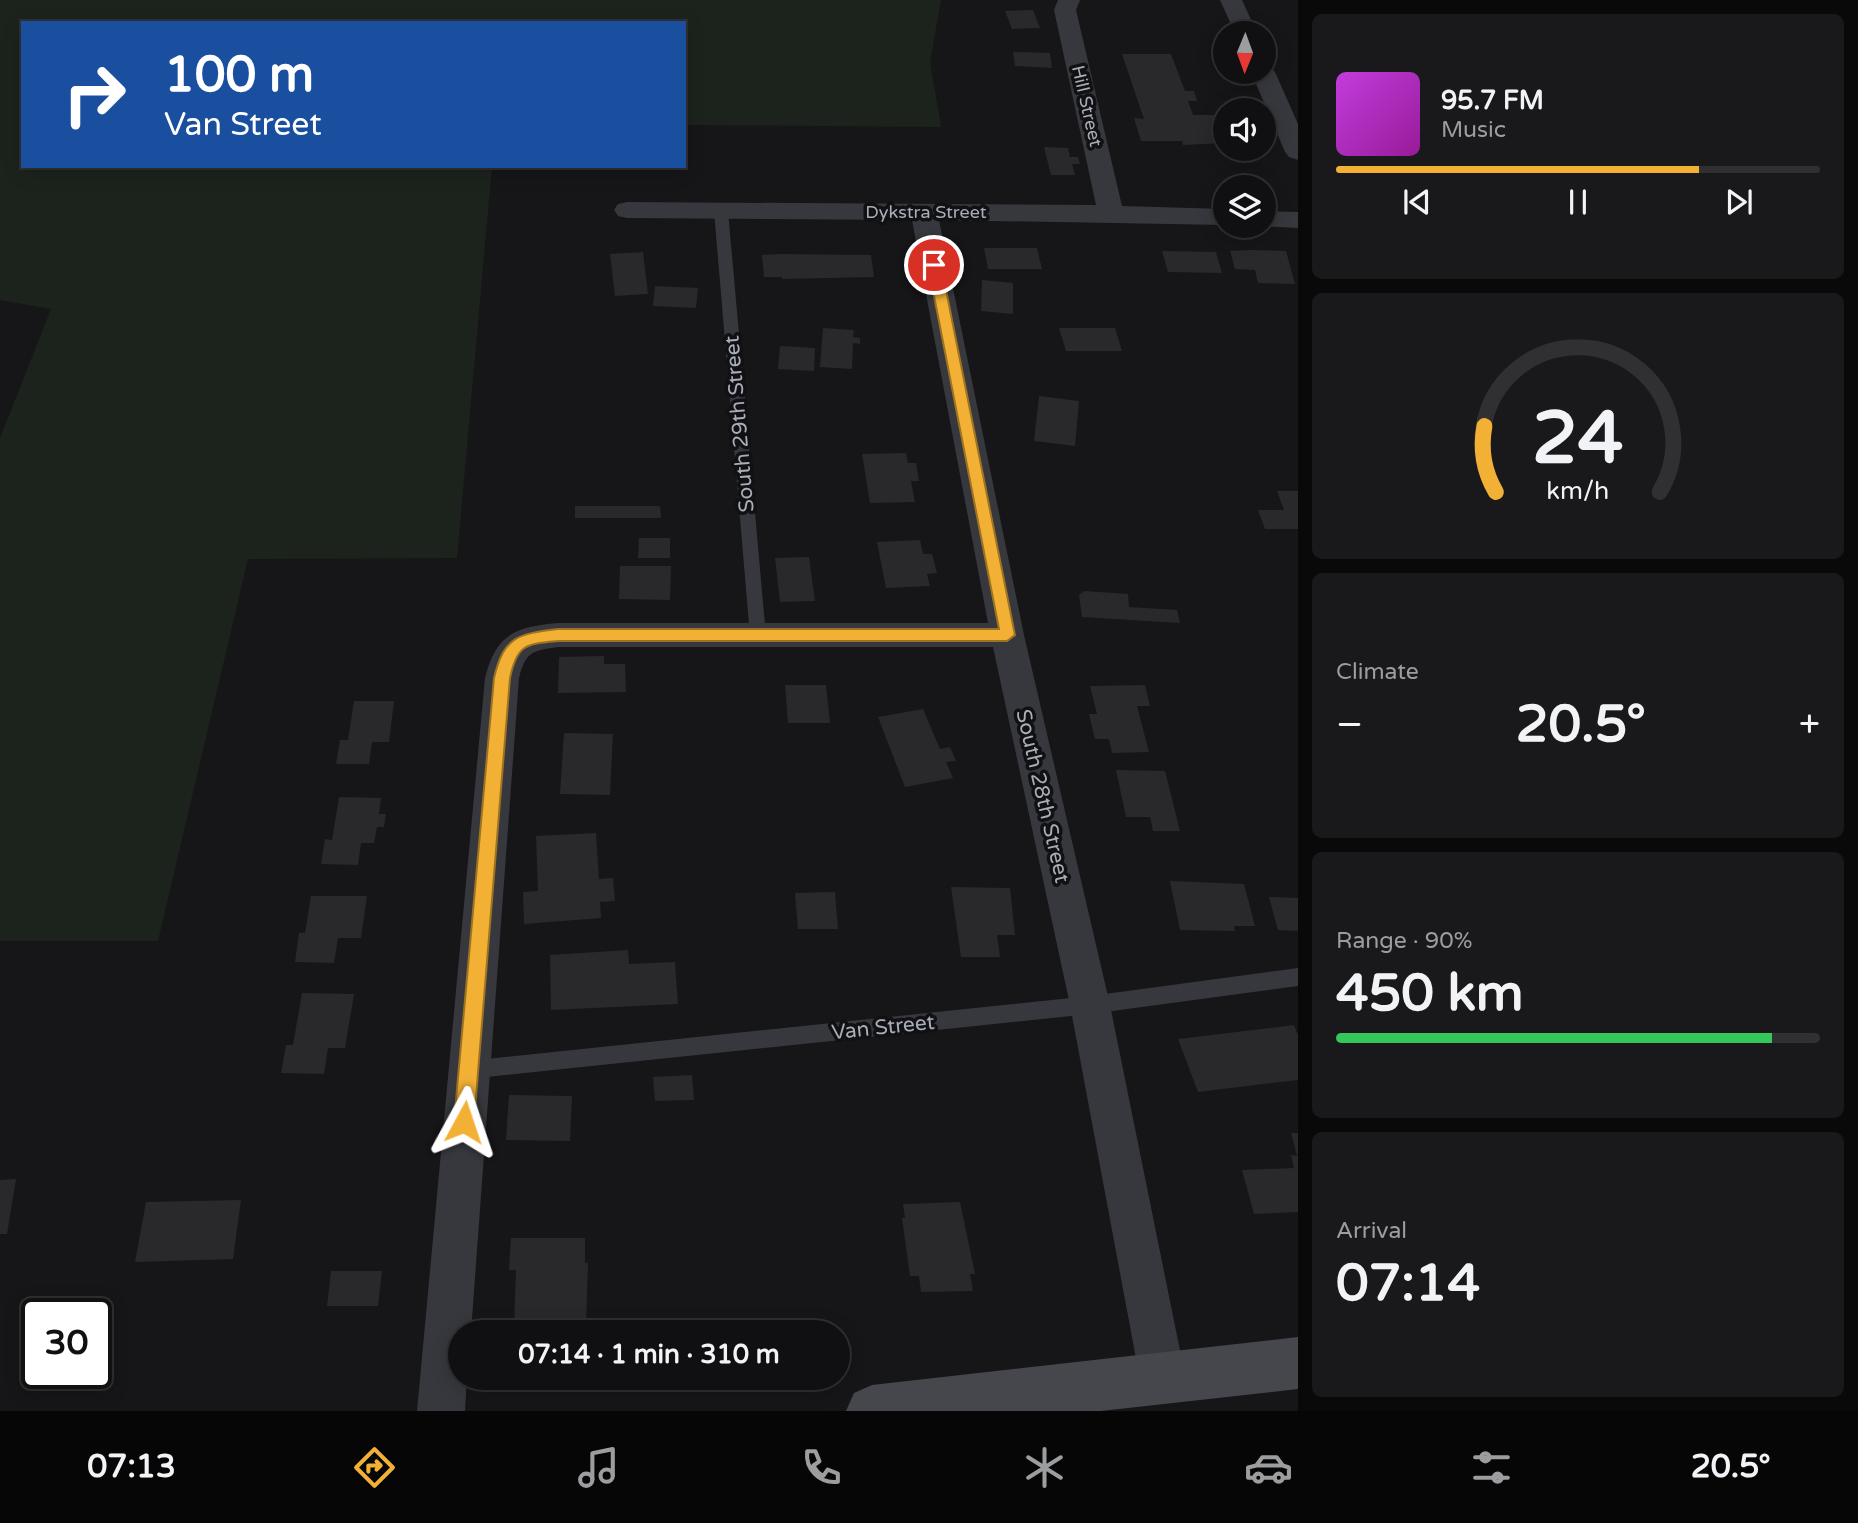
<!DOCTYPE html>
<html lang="en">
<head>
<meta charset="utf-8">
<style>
	body { margin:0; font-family:"Varela Round",sans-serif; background:#19191b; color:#f1f3f6; height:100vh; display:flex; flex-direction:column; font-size:26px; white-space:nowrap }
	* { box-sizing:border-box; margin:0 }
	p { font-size:23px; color:#9c9d9f }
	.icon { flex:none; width:38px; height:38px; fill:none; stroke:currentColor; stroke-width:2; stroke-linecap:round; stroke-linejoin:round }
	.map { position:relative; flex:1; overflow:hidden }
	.side { display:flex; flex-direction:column; gap:14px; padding:14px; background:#09090a; width:560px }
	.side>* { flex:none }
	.top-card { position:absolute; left:21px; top:21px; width:665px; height:147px; border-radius:0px; box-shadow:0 4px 18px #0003,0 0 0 2px #303032; background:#1a4fa0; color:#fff; overflow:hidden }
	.needle { width:46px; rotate:181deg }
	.fabs { position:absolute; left:1213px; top:21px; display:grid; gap:14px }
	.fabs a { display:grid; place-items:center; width:63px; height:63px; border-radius:50%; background:#101012; box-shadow:0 4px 18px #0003,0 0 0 2px #303032; font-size:35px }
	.speed { position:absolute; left:21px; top:1298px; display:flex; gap:14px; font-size:35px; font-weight:700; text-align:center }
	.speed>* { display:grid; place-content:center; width:91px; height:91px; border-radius:50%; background:#101012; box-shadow:0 4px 18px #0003,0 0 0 2px #303032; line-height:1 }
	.speed .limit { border:4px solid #111; border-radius:10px; background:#fff; color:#111 }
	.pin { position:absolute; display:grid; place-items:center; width:60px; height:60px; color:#fff; margin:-30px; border:4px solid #fff; border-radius:50%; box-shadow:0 2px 7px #0007 }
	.me { position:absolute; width:77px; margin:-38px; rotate:5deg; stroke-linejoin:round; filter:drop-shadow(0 0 5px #0008) }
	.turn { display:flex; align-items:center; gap:24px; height:147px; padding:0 28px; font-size:32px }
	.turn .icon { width:91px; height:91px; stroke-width:2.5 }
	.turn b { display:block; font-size:49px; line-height:60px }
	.big { font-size:52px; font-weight:700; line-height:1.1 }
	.side .card { flex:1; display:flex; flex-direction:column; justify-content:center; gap:10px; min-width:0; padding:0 24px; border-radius:10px; background:#19191b }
	.side .dial { align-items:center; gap:0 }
	.dial svg { height:182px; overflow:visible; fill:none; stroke:#303032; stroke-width:7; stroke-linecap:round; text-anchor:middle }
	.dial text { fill:#f1f3f6; stroke:none }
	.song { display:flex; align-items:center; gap:21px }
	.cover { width:84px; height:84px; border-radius:10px; background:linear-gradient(135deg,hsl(290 70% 55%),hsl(300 70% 35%)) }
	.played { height:7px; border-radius:4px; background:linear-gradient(90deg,#f2b134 75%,#303032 75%) }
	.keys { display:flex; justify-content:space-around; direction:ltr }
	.heat { display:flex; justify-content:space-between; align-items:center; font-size:38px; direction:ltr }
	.charge { height:10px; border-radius:5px; background:linear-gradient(90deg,#34c759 90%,#303032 0) }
	.trip { position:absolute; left:448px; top:1320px; width:402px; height:70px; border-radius:35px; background:#101012; box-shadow:0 4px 18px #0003,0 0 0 2px #303032; font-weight:700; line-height:70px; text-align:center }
	.menu { display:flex; height:112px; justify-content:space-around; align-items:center; background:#060607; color:#9c9d9f }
	.menu .icon { width:49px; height:49px }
	.menu .selected { color:#f2b134 }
	.menu b { font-size:32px; color:#f1f3f6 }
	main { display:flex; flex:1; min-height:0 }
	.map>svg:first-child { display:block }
	.green { fill:#1c231d }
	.building { fill:#29292c }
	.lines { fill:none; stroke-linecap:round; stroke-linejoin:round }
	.lane { fill:#37383d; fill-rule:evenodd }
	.street { fill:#37383d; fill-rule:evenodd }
	.secondary { fill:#45474d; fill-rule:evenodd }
	.route { fill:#f2b134; stroke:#9d7322; stroke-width:2 }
	.labels { text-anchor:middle; stroke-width:7; stroke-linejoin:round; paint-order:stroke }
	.far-street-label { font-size:18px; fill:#a8adb8; stroke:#111113 }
	.street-label { font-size:21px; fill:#a8adb8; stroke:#111113 }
</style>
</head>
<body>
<main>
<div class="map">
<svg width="1298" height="1411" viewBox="0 0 1298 1411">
	<rect width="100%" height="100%" fill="#161618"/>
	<polygon class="green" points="0,0 941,0 930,62 941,127 684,125 684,23 23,23 23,166 492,166 457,558 248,559 158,941 0,941 0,438 51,309 0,300"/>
	<g class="building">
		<polygon points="1033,10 1040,28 1012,29 1005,11"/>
		<polygon points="1013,52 1050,53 1052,68 1015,66"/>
		<polygon points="1122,54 1171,54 1185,91 1194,91 1197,101 1188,101 1193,115 1225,115 1225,143 1183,145 1182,141 1141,141 1134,118 1144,119"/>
		<polygon points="1044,147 1068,148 1070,157 1078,157 1080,164 1072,164 1075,175 1051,175"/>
		<polygon points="984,248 1037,248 1042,269 988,269"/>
		<polygon points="1249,250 1286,251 1295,284 1258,283 1255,270 1235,269 1230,251"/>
		<polygon points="1162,251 1216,252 1222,273 1168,272"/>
		<polygon points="643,252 648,294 615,296 610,254"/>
		<polygon points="780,254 871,255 874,277 782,279 782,277 764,277 762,255"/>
		<polygon points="982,280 1013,283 1013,314 981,311"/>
		<polygon points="655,286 698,288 696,308 653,306"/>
		<polygon points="823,328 854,330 853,337 860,338 860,344 853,343 852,369 820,367"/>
		<polygon points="1059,328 1115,328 1122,351 1066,351"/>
		<polygon points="780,346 815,348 814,371 778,369"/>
		<polygon points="1039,396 1079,401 1075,446 1034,441"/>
		<polygon points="906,453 908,463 916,463 919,481 911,481 915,502 870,503 862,454"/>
		<polygon points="1277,491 1298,491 1298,529 1265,529 1258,510 1284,510"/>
		<polygon points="575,506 660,506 661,518 575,518"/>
		<polygon points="639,538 670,538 670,558 638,558"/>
		<polygon points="920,540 923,554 932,554 937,573 927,574 930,586 886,588 877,542"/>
		<polygon points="809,557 815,601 780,602 775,558"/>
		<polygon points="620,566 671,566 670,600 619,599"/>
		<polygon points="1084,591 1128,594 1129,607 1177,610 1180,623 1082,617 1079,595"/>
		<polygon points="604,656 604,664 625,664 626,692 558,693 559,657"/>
		<polygon points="785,685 826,685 830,723 788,723"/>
		<polygon points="1145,685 1150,706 1137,706 1149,752 1112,753 1109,739 1095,739 1089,714 1097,714 1090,686"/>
		<polygon points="354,701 394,701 389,742 372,742 369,764 336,764 340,740 348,740"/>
		<polygon points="923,709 940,749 950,747 956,761 946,762 953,778 905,787 878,717"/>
		<polygon points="564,733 613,734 610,795 560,794"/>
		<polygon points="1116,770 1165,771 1180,831 1153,831 1150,817 1126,817"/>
		<polygon points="339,797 381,798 379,814 386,814 384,827 377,827 374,843 361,843 358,865 321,864 325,839 332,840"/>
		<polygon points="596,833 599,879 613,878 615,901 600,902 601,918 524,924 523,892 538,891 536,836"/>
		<polygon points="1170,881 1244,884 1255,926 1234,926 1235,931 1180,930"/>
		<polygon points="951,887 1010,888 1015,935 997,935 1000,957 961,957"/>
		<polygon points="835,892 838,929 798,929 795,893"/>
		<polygon points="311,896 367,896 361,938 338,938 334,963 295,962 299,933 305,933"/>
		<polygon points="1269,897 1298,898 1298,931 1278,930"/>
		<polygon points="628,950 629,964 675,962 678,1004 551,1010 550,955"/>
		<polygon points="302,993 354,994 345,1048 328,1048 324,1074 281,1073 286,1045 293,1045"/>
		<polygon points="1294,1025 1298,1035 1298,1080 1198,1092 1178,1039"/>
		<polygon points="692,1075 694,1100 655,1101 653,1077"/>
		<polygon points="509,1095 572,1096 570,1141 506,1140"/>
		<polygon points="1291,1133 1298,1133 1298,1212 1254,1214 1242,1170 1294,1168 1291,1155 1297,1156"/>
		<polygon points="16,1179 7,1234 0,1234 0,1180"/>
		<polygon points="241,1200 233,1259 135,1262 146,1202"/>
		<polygon points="960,1202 975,1274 970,1274 973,1291 921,1292 919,1276 910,1276 902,1218 905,1218 903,1204"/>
		<polygon points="511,1238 585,1238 585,1263 588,1263 586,1326 514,1326 516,1270 509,1270"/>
		<polygon points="331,1271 382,1271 378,1306 327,1306"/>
	</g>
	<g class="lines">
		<g class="lane">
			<polygon points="721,207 728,211 766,636 758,642 750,636 714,211"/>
			<polygon points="1298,968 1298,986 1090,1014 468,1079 461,1077 458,1070 461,1063 468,1061 1090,996"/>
		</g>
		<g class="street">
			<path d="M1058 0H1080L1076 10 1122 206 1225 209V225L939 220 1024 635 1110 1005 1186 1380 1180 1397 1163 1403 1146 1397 1140 1380 1070 1005 993 647H558C532 651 526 651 519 678L471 1332H460V1377H467L465 1411H417L485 678C496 634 515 627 558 623H988L912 220 627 218 618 216 614 210 618 204 627 202 1096 205 1054 10Z"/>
			<polygon points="1220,0 1242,0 1257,33 1235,33"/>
			<polygon points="1264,65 1271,67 1275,72 1298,124 1298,160 1289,157 1285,152 1251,72 1264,72"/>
			<polygon points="1264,211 1298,212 1298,228 1259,226 1264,226"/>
		</g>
		<polygon class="secondary" points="1298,1337 1298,1389 1101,1411 846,1411 854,1393 872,1385"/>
	</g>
	<path class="route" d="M934 261 941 265 1015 635 1007 641H558C526 644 517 644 510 678L474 1122 471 1129 464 1131 457 1129 454 1122 494 678C504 636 518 634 558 629H999L928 265Z"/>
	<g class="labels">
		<g class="far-street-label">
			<text transform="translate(1087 106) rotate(77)" y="6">Hill Street</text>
			<text x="926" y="218">Dykstra Street</text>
		</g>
		<g class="street-label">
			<text transform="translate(739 424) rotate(-95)" y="7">South 29th Street</text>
			<text transform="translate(1043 796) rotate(77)" y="7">South 28th Street</text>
			<text transform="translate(883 1027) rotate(-6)" y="7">Van Street</text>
		</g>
	</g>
</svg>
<div class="fabs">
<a><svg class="needle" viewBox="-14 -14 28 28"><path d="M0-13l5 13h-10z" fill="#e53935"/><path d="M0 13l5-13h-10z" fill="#9c9d9f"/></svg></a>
<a><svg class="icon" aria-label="sound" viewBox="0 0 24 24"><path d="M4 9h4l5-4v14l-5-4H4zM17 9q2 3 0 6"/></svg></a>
<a><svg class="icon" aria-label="layers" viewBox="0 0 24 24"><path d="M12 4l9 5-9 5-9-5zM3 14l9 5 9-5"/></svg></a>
</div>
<div class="speed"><div class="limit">30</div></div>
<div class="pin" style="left:934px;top:265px;background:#d93025"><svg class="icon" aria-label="arrive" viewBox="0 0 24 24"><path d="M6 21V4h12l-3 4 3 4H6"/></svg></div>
<svg class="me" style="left:464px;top:1122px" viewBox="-20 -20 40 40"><path d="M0-17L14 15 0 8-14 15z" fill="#f2b134" stroke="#fff" stroke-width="4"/></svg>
<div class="trip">07:14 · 1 min · 310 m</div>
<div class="top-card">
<div class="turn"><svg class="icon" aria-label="right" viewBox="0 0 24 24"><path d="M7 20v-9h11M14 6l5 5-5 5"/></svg><div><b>100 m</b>Van Street</div></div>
</div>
</div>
<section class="side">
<div class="card">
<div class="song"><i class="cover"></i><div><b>95.7 FM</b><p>Music</p></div></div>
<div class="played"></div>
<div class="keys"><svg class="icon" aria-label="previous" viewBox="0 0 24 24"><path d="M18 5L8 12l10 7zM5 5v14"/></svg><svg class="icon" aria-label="pause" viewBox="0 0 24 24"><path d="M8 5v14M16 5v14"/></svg><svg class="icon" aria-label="next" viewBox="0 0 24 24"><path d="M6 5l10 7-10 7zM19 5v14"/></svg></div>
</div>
<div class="card dial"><svg viewBox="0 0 100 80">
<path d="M14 69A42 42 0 1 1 86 69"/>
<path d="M14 69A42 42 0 0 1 9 40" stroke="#f2b134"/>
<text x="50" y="56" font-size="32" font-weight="700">24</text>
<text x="50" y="72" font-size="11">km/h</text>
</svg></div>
<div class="card"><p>Climate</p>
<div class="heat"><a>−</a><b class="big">20.5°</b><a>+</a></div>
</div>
<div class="card"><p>Range · 90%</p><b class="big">450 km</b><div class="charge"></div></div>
<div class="card"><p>Arrival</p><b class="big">07:14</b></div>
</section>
</main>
<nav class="menu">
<b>07:13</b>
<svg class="icon selected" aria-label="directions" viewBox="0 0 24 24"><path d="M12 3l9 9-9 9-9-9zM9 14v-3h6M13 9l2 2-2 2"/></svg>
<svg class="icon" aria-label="music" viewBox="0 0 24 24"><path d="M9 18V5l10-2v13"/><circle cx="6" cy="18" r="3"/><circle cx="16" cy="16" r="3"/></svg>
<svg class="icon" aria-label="phone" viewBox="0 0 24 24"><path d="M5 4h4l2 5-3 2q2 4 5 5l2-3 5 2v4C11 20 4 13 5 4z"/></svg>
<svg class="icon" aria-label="climate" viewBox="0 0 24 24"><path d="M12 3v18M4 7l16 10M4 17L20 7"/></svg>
<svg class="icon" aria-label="car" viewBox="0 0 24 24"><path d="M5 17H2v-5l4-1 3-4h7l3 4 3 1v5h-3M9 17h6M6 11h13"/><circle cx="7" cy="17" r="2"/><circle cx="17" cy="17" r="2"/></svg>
<svg class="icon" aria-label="filters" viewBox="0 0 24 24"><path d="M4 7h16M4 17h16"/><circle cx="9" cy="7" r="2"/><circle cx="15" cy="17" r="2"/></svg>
<b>20.5°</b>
</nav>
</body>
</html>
